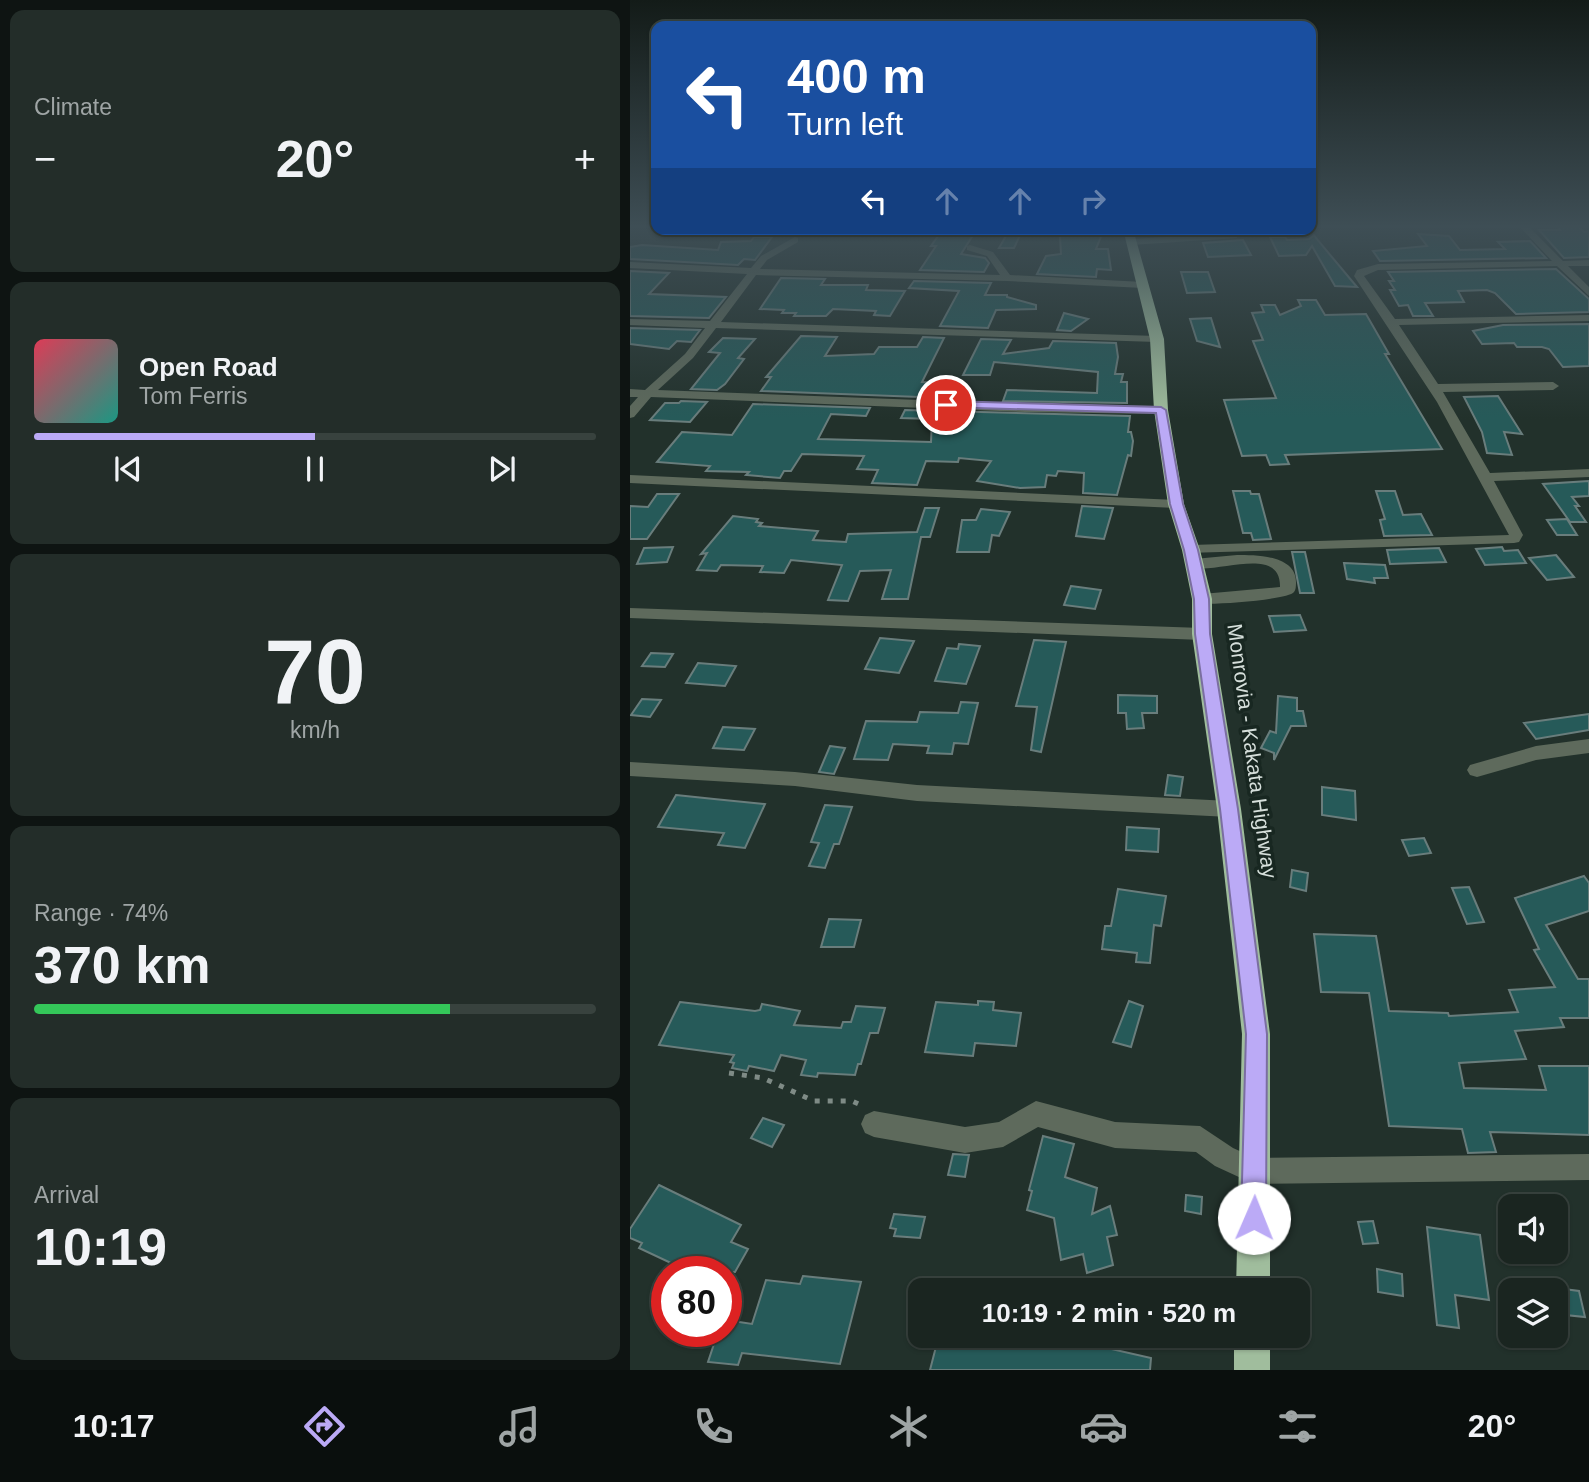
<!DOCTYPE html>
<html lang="en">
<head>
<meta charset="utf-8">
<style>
	body { margin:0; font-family:Helvetica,sans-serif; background:#232d29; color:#f1f3f6; height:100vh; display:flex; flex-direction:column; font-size:26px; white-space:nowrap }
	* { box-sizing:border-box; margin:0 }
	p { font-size:23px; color:#9fa5a5 }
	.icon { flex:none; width:38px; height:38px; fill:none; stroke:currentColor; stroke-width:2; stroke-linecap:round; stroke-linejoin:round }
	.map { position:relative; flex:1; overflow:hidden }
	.details { display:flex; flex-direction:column; gap:10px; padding:10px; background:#0e1412; width:630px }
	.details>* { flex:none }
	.top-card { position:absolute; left:21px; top:21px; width:665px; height:214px; border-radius:14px; box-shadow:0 2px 5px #0004,0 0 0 2px #38423e; background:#1a4fa0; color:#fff; overflow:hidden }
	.tools { position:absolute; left:868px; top:1194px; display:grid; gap:14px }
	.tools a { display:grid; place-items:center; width:70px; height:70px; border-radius:14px; background:#1a2520; box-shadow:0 2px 5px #0004,0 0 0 2px #38423e; font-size:35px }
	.speed { position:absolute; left:21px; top:1256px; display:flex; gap:14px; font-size:35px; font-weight:700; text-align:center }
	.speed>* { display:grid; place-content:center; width:91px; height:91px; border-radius:50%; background:#1a2520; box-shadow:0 2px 5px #0004,0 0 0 2px #38423e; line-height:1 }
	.speed .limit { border:10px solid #d22; background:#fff; color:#111 }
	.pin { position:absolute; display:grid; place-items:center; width:60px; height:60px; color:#fff; margin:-30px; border:4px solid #fff; border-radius:50%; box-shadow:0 2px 7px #0007 }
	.me { position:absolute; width:77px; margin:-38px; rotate:1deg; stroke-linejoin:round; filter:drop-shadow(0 0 5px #0008) }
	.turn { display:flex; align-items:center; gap:24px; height:147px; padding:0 21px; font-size:32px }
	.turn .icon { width:91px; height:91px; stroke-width:2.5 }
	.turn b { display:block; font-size:49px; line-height:60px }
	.lanes { display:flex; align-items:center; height:66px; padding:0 21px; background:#0003; justify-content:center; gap:35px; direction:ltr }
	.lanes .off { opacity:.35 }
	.big { font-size:52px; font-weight:700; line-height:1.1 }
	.details .card { flex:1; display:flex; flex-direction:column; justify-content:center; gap:10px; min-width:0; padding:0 24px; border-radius:14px; background:#232d29 }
	.details .dial { align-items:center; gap:0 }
	.dial b { font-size:91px; line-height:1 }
	.song { display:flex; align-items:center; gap:21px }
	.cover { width:84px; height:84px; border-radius:10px; background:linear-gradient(135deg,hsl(350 70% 55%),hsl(170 70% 35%)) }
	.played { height:7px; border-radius:4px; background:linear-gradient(90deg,#bbaaf6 50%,#38423e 50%) }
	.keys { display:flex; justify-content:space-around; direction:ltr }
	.heat { display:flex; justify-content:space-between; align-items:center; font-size:38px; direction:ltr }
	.charge { height:10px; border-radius:5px; background:linear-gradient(90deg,#34c759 74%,#38423e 0) }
	.trip { position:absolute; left:278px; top:1278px; width:402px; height:70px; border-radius:14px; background:#1a2520; box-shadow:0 2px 5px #0004,0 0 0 2px #38423e; font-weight:700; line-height:70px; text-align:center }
	.tabs { display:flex; height:112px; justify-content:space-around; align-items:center; background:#0a0f0d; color:#9fa5a5 }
	.tabs .icon { width:49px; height:49px }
	.tabs .current { color:#bbaaf6 }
	.tabs b { font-size:32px; color:#f1f3f6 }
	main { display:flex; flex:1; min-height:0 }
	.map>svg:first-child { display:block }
	.building { fill:#265a59; stroke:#697d7c; stroke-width:2 }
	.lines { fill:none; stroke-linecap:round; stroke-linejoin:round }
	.path { stroke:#7f8b86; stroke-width:5; stroke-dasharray:5 8; stroke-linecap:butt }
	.minor { fill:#5e6a5c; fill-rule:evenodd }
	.highway { fill:#a0bd9d; fill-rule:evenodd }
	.route { fill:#bbaaf6; stroke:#7a6ea0; stroke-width:2 }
	.labels { text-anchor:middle; stroke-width:7; stroke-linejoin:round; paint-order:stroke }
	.street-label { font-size:21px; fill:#d6dfdb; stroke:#182721 }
</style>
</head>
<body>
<main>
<section class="details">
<div class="card"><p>Climate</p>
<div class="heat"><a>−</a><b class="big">20°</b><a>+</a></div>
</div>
<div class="card">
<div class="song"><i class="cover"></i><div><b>Open Road</b><p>Tom Ferris</p></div></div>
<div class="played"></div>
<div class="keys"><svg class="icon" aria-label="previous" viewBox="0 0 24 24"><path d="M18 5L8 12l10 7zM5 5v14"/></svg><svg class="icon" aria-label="pause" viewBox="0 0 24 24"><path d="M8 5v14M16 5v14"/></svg><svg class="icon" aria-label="next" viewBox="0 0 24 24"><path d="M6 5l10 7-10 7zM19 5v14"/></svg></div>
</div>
<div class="card dial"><b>70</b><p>km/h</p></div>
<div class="card"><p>Range · 74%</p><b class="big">370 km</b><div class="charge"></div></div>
<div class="card"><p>Arrival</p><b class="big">10:19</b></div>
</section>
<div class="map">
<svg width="959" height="1370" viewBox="0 0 959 1370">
	<rect width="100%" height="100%" fill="#22312b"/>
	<g class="building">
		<polygon points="928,227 949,227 954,232 959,231 959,257 934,258 909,230 930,230"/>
		<polygon points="313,229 347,229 331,254 355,258 359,263 354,272 290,270 306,246 301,246"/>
		<polygon points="380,229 393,229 384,248 369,248"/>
		<polygon points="449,233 472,234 466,249 478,249 481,270 467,269 466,277 407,274 416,256 431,254 430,236 447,236"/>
		<polygon points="788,234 819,236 830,250 875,249 868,242 900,241 916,258 750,261 743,251 797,246"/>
		<polygon points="684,235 686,238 727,287 705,286 682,246 676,255 649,256 640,237 655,237 657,240 679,239"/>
		<polygon points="124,237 142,237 125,260 114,259 108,265 0,259 0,247 12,245 88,250 91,242 121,241"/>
		<polygon points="613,240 621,255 578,257 573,243"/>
		<polygon points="926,269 959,299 959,312 886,314 865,293 857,290 828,291 834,302 795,303 803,316 783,316 778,305 769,306 760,290 765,290 759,281 764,281 758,272"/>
		<polygon points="0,271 39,273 19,294 96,297 79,318 0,316"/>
		<polygon points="551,272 578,272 585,292 557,293"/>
		<polygon points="151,278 195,279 191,285 238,285 236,290 275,291 260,316 244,315 246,311 203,309 196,316 164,316 166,313 152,313 154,310 130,309"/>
		<polygon points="284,281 361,283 355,295 377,295 377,297 406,305 406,309 366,310 358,328 310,326 329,291 279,288"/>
		<polygon points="668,300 686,300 695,315 736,314 759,354 755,354 812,449 655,455 659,464 640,465 636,455 612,456 594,400 646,398 623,341 633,340 622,313 634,312 631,305 645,305 650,315 671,306"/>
		<polygon points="434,313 458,319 441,331 427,330"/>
		<polygon points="581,318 590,347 567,341 560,319"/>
		<polygon points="959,324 959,366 933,367 919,349 912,347 887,347 884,343 852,344 843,331 873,325"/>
		<polygon points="0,328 70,330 61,342 47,341 39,349 0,344"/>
		<polygon points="171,336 207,337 195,356 244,354 249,347 287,347 293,337 314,338 292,382 324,383 316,398 131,391 141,377 136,377"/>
		<polygon points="93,338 125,339 108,358 114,359 95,384 87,390 61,389 90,353 79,352"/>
		<polygon points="351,339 381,340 373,354 419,348 423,341 486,343 488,357 485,374 493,374 491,382 497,382 497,403 373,401 377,390 467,393 468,372 364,362 360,375 333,375"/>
		<polygon points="868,396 892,434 874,432 882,455 857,453 852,432 834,397"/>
		<polygon points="51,401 77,402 60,422 20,420 35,403 49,403"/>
		<polygon points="123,404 240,408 236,416 201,414 188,439 301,442 302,419 271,418 275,410 500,416 498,432 501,432 503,441 501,456 498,455 487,495 453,493 454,473 428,471 426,476 417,475 415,487 390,488 347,481 361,461 329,458 328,462 296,461 287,485 242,483 248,470 227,469 234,456 172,454 161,471 154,471 150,478 116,475 119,472 76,471 80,466 27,462 52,432 102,435"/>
		<polygon points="959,481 959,496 942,497 949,506 945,506 956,522 940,522 913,484"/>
		<polygon points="603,491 620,491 621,494 629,494 641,539 623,540 621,533 613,533"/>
		<polygon points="746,491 765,491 773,515 791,514 802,535 754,536 750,520 755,519"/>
		<polygon points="27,494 49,494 17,539 0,539 0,506 18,507"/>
		<polygon points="452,506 483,508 474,539 446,536"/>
		<polygon points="295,508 309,508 300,537 291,537 278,599 252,599 261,570 230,571 218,601 198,600 212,565 161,560 154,573 130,572 133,566 91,565 87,571 67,570 77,553 71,554 103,516 128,519 126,522 132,523 129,526 188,531 183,540 216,542 218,534 287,532"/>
		<polygon points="351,509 380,512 369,536 362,535 359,552 327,552 332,520 346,520"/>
		<polygon points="937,519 947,535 927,535 917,520"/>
		<polygon points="43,547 37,562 7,564 14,548"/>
		<polygon points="872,547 874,551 888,550 896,563 855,565 846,549"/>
		<polygon points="809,548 816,562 760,564 757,550"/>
		<polygon points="662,552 675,552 684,593 670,593"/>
		<polygon points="926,555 944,577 917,580 899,558"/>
		<polygon points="714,563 755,565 758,578 744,578 745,583 717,579"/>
		<polygon points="441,586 471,590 465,609 434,605"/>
		<polygon points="670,615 676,630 644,632 639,616"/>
		<polygon points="250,638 284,641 269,673 235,669"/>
		<polygon points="404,640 436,642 411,752 401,750 407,707 386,706"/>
		<polygon points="329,644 350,646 336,684 305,681 317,648 328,649"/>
		<polygon points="21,653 43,654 35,667 12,666"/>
		<polygon points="68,663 106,666 95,686 56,683"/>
		<polygon points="488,695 527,696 527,713 512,713 514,728 497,729 496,713 488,713"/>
		<polygon points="648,696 667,698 667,711 673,711 676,726 661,726 644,760 644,753 631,748 640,731 646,733"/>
		<polygon points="12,699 31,700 20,717 1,715"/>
		<polygon points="331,702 348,703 338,744 324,743 322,754 297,753 299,746 263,744 258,760 224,759 236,721 287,722 290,712 328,713"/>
		<polygon points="959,714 959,730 906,739 894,723"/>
		<polygon points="93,727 125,729 114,750 83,748"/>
		<polygon points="200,746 215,748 204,774 189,772"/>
		<polygon points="538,775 553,777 550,796 535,795"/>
		<polygon points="692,787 725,791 726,820 692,815"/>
		<polygon points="46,795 84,799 135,804 115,848 88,845 94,833 28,827"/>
		<polygon points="195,805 222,807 209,844 204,844 195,868 179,866 189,843 181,842"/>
		<polygon points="497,827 529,829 528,852 496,850"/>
		<polygon points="794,838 801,853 779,856 772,840"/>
		<polygon points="662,870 678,873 676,891 660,887"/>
		<polygon points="954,876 959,883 959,911 916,925 948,979 959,979 959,1018 930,1018 934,1027 885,1031 896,1059 829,1063 834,1088 916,1090 909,1066 959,1066 959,1135 860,1132 866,1152 838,1153 832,1129 759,1126 739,993 691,992 684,934 746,936 759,1011 818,1013 819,1016 888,1012 879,990 925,987 904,950 909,949 885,898"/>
		<polygon points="839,887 854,922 837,924 822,888"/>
		<polygon points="488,889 536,896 531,926 524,925 520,963 506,962 507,953 472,949 475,926 481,926"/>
		<polygon points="199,919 231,920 224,947 191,947"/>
		<polygon points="348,1001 364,1002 363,1010 391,1013 386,1046 345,1043 343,1056 295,1052 306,1002 348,1005"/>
		<polygon points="499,1001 513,1006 501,1047 483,1042"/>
		<polygon points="50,1002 125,1011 130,1010 132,1004 170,1011 164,1025 211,1028 213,1022 221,1022 226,1006 255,1008 248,1033 240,1033 231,1064 228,1064 225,1075 188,1073 187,1077 171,1075 176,1060 151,1055 144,1071 119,1066 117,1071 102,1068 104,1063 100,1062 104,1055 29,1045"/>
		<polygon points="133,1118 154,1125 142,1147 121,1138"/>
		<polygon points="413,1136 444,1144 435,1177 467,1188 462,1214 480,1206 487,1235 477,1237 483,1265 457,1273 453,1254 431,1260 424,1218 397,1210 402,1191 399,1190"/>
		<polygon points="323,1154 339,1155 335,1177 318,1175"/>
		<polygon points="29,1185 111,1225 101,1242 118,1249 105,1272 60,1272 9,1248 12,1243 0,1238 0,1229"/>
		<polygon points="556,1195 572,1197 571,1214 555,1211"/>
		<polygon points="264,1214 295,1217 290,1238 264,1236 266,1229 260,1228"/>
		<polygon points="743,1221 748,1243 733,1244 728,1222"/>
		<polygon points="797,1227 850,1235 859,1300 825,1295 829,1328 807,1325"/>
		<polygon points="747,1269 772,1274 773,1296 748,1292"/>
		<polygon points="173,1276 231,1282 210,1364 112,1353 108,1365 78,1362 88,1332 96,1332 96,1320 122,1324 136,1280 170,1284"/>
		<polygon points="926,1288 949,1291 955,1317 926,1314"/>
		<polygon points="309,1335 420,1335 521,1358 520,1370 300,1370"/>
	</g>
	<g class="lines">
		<polyline class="path" points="99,1073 133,1078 184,1101 222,1101 233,1106"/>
		<g class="minor">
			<polygon points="890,227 899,227 933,261 959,260 959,266 938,266 959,287 959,296 927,266 748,270 734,276 765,319 959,315 959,321 769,325 808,384 923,382 929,386 923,390 813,392 860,473 959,469 959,477 864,481 893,535 889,542 884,543 556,553 554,550 556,547 561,545 879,535 807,402 724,276 727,270 748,264 922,261"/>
			<polygon points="604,233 607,234 607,238 501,245 496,242 501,239"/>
			<polygon points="165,237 168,238 168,242 137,260 130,269 370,275 357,256 337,250 337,246 340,245 363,252 380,275 513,282 518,285 513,288 377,281 126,275 91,322 527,336 533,339 527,342 86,328 63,358 28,390 395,404 531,406 537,410 531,414 395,412 21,397 4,417 0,418 0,406 8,397 0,397 0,389 15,390 55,354 75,328 0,325 0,319 80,321 117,274 0,268 0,262 121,268 131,256"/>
			<polygon points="0,475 546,500 553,504 546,508 0,483"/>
			<path d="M607 555C626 555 666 555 666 582 666 585 666 590 664 592 658 600 578 606 566 603L564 599 572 594 650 587C651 540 574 581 556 564L564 559Z"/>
			<polygon points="0,608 572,628 580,634 572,640 0,618"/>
			<polygon points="959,739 959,753 906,760 847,777 840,775 837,770 840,765 906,746"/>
			<polygon points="0,762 165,772 287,785 599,801 606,803 609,809 606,815 599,817 287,801 165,786 0,776"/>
			<polygon points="406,1101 485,1122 570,1126 603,1148 625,1158 959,1154 959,1180 624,1184 585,1166 566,1152 485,1148 408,1127 373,1147 335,1153 244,1137 235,1133 231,1124 235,1115 244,1111 335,1127 369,1122"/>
		</g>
		<g class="highway">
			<polygon points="493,229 503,229 534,339 538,410 554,504 570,550 582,599 582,634 611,809 640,1034 640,1290 606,1290 612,1034 587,809 562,634 562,599 552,550 538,504 524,410 520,339"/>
			<rect x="604" y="1335" width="36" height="35"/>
		</g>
	</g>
	<linearGradient id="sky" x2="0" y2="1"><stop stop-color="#131b18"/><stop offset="0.54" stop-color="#3e4e55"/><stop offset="1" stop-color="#3e4e55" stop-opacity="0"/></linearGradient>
	<rect width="959" height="419" fill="url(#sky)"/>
	<polygon class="route" points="316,401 531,407 536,410 553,504 568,550 579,599 580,634 608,809 637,1034 636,1218 633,1227 624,1231 615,1227 611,1218 616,1034 590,809 565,634 564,599 554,550 540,504 526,413 312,407 312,402"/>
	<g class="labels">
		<g class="street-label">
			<text transform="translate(622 751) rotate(82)" y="7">Monrovia - Kakata Highway</text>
		</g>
	</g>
</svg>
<div class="tools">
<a><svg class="icon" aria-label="sound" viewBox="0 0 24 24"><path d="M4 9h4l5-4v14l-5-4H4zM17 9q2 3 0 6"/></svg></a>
<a><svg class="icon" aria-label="layers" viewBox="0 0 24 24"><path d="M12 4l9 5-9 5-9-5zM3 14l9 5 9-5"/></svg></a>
</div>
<div class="speed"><div class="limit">80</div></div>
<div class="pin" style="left:316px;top:405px;background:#d93025"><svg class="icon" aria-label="arrive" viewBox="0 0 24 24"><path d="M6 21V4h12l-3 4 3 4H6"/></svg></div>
<svg class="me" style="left:624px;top:1218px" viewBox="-20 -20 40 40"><circle r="19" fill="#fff"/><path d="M0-13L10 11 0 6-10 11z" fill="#bbaaf6"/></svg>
<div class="trip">10:19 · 2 min · 520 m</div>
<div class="top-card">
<div class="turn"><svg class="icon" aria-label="left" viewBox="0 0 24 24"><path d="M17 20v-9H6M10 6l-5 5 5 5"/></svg><div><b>400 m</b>Turn left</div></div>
<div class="lanes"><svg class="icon" aria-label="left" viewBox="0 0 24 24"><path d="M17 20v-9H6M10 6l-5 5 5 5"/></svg><svg class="icon off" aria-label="ahead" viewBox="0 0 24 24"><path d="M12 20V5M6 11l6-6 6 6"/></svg><svg class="icon off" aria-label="ahead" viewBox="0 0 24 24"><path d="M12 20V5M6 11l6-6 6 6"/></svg><svg class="icon off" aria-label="right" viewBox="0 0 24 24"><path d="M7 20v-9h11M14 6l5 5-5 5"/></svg></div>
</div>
</div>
</main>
<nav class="tabs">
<b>10:17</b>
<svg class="icon current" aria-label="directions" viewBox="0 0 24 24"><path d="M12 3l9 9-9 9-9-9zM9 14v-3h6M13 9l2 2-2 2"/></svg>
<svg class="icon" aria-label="music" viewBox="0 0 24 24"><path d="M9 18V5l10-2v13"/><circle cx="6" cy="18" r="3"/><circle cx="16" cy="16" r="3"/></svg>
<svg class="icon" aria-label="phone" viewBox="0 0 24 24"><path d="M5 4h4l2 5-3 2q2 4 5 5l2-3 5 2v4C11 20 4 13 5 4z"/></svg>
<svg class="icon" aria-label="climate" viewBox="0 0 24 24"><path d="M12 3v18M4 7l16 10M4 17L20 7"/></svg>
<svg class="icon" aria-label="car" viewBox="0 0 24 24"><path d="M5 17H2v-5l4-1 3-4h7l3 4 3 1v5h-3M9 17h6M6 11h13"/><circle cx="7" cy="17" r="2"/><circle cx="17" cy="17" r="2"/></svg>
<svg class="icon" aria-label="filters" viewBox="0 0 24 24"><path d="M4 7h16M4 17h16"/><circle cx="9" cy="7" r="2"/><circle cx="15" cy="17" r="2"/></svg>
<b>20°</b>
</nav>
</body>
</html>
